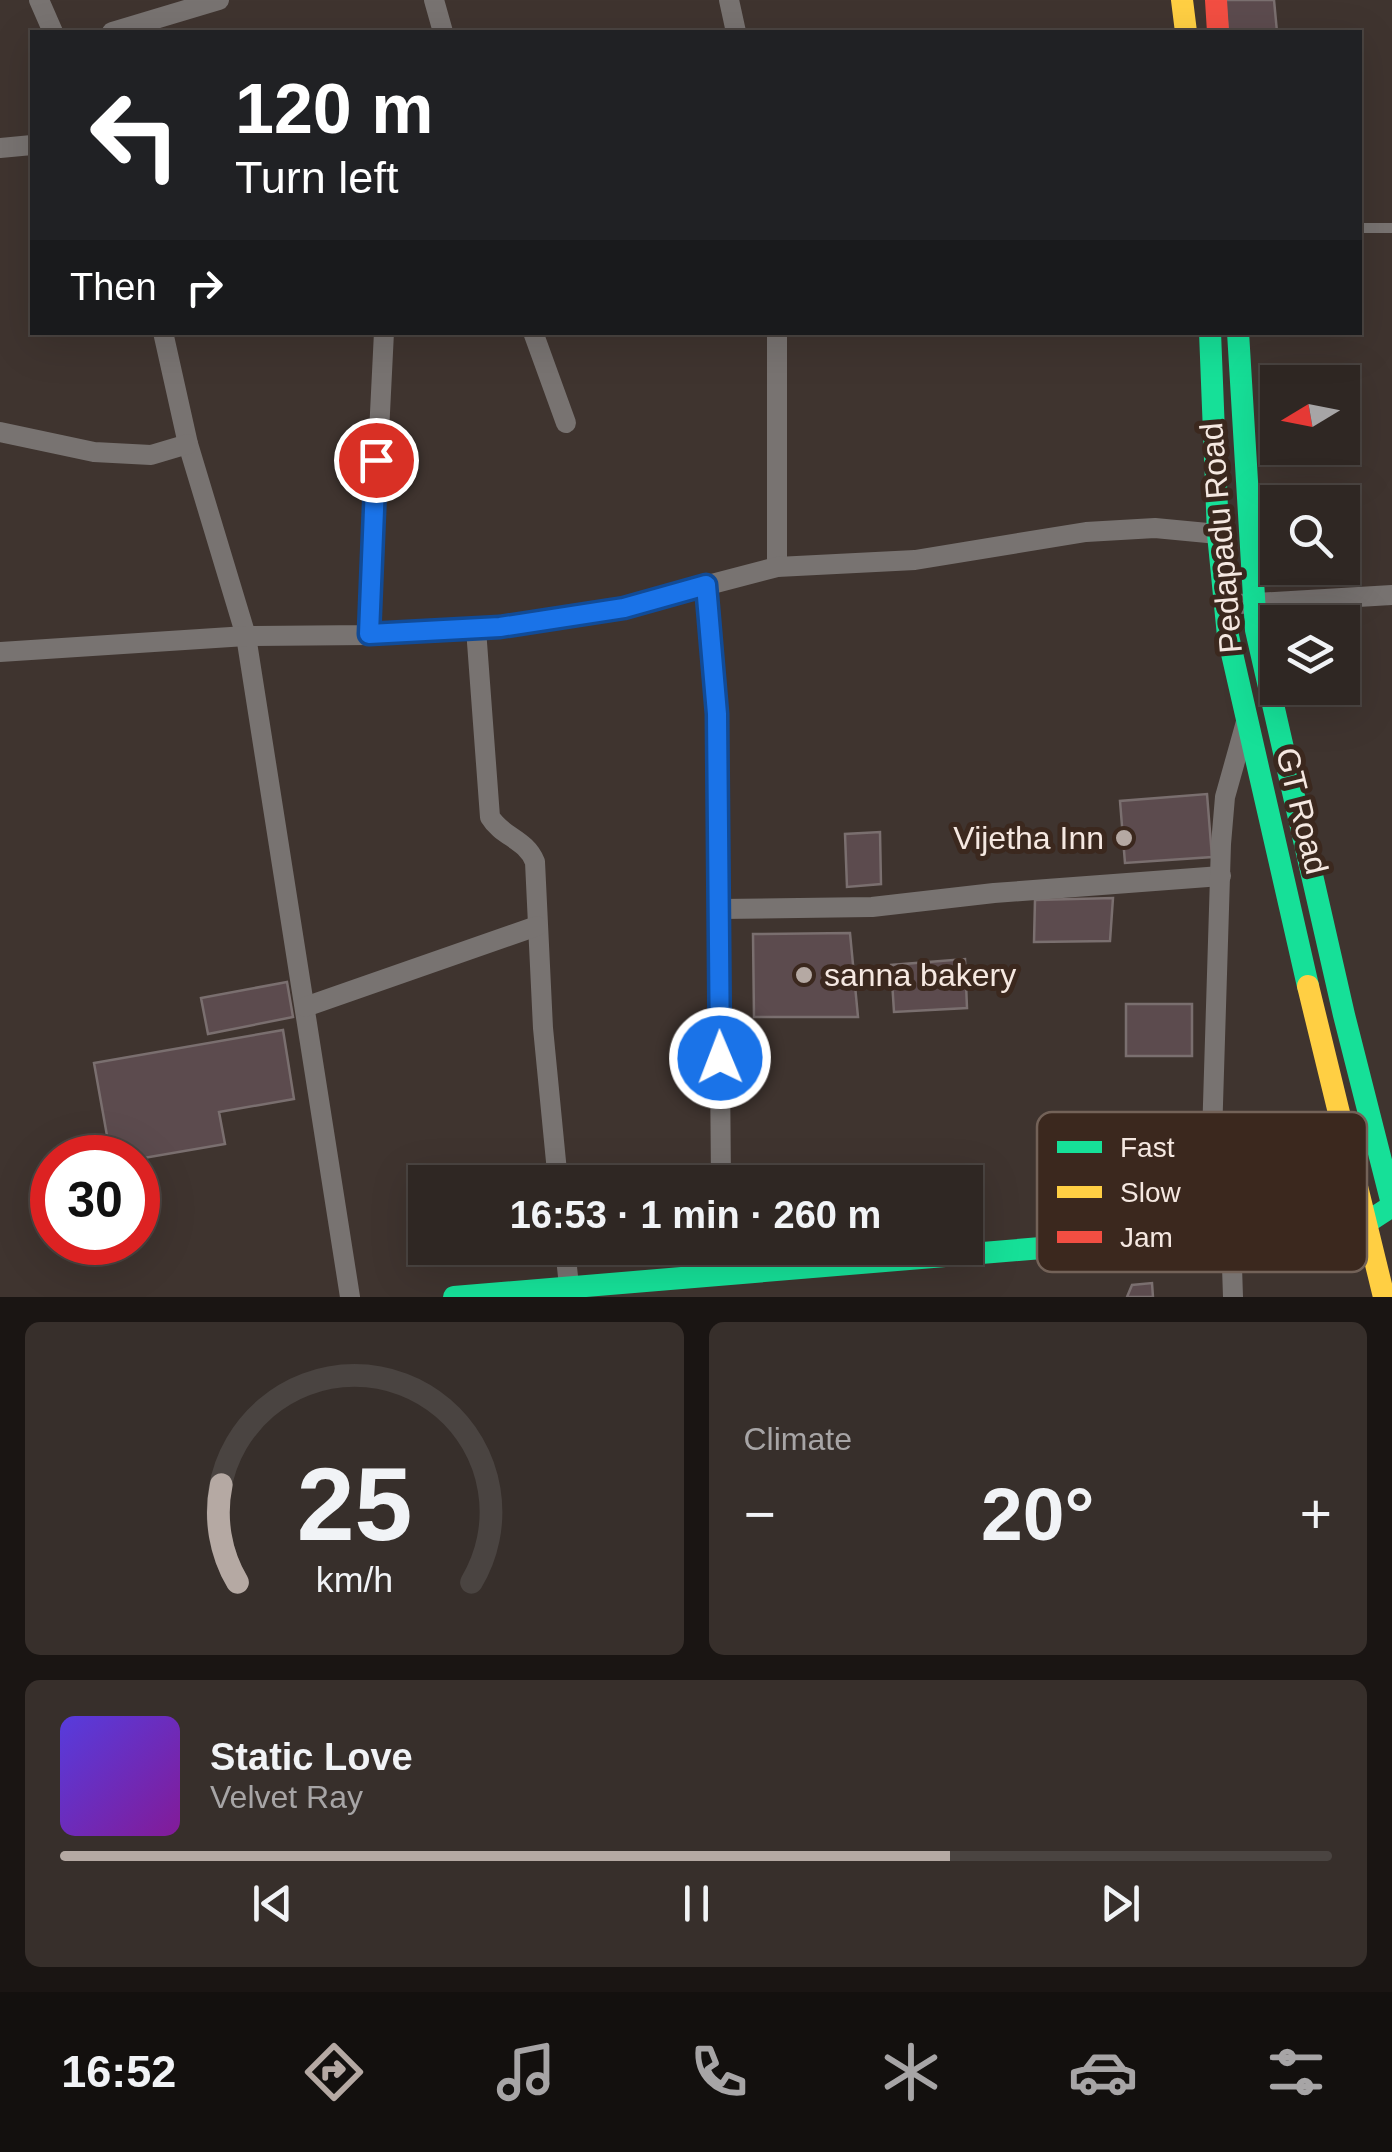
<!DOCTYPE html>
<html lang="en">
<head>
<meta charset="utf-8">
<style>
	body { margin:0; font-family:Arial,sans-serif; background:#372f2b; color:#f1f3f6; height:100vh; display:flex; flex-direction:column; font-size:38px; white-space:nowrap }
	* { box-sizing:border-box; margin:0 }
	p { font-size:32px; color:#a7a5a6 }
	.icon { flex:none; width:55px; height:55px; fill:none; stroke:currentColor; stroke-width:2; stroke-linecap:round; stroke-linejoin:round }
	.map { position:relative; height:1297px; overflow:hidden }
	.side { display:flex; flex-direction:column; gap:25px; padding:25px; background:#1a1513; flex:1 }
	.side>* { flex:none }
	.hud { position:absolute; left:30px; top:30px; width:1332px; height:305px; border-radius:0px; box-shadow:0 10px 40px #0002,0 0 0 2px #4a4441; background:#202124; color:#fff; overflow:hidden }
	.needle { width:65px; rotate:260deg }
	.controls { position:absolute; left:1260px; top:365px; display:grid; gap:20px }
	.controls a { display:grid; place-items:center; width:100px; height:100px; border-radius:0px; background:#2f2723; box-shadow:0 10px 40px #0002,0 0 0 2px #4a4441; font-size:50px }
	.speed { position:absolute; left:30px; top:1135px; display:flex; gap:20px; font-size:50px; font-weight:700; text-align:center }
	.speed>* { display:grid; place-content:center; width:130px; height:130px; border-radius:50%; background:#2f2723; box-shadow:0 10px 40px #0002,0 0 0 2px #4a4441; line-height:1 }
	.speed .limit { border:15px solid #d22; background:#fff; color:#111 }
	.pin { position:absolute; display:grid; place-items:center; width:85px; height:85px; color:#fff; margin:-42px; border:5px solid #fff; border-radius:50%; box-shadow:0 2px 10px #0007 }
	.me { position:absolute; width:110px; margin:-55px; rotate:359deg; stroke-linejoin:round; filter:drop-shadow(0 0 8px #0008) }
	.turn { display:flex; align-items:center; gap:35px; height:210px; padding:0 40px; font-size:45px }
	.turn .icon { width:130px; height:130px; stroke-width:2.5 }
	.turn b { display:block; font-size:70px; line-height:85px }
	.then { display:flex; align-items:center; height:95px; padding:0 40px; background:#0003; gap:20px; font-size:38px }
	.big { font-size:75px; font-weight:700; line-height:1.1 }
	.side .widget { flex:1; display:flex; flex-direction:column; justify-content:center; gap:15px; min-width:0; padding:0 35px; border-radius:15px; background:#372f2b }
	.side .dial { align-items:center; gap:0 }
	.dial svg { height:260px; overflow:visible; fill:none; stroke:#4a4441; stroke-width:7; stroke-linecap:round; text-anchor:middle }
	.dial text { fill:#f1f3f6; stroke:none }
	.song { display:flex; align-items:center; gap:30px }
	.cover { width:120px; height:120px; border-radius:15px; background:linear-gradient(135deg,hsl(250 70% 55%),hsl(290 70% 35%)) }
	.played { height:10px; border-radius:5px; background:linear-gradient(90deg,#b5a9a3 70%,#4a4441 70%) }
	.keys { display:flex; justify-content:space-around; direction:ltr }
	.heat { display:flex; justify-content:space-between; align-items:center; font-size:55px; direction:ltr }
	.side .tiles { flex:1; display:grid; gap:25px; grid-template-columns:1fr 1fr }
	.widget:last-child { grid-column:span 2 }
	.trip { position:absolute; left:408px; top:1165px; width:575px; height:100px; border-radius:0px; background:#2f2723; box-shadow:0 10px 40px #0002,0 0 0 2px #4a4441; font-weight:700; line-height:100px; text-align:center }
	.tab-bar { display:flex; height:160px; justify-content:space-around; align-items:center; background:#13100e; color:#a7a5a6 }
	.tab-bar .icon { width:70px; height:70px }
	.tab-bar .current { color:#b5a9a3 }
	.tab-bar b { font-size:45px; color:#f1f3f6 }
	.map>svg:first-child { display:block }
	.building { fill:#5c4b4e; stroke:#7a6f6f; stroke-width:2.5 }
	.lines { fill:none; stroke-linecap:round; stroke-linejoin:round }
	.lane { stroke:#787371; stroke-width:10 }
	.street { stroke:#787371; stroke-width:20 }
	.fast { stroke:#16e098; stroke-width:22 }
	.slow { stroke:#ffcf43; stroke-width:22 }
	.jam { stroke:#f24e42; stroke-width:22 }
	.route-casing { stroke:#114b97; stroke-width:25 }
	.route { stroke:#1a73e8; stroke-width:18 }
	.poi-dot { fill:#b5a9a3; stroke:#3b281e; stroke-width:4 }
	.labels { text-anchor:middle; stroke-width:10; stroke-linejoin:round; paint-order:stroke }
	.street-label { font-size:32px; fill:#f5e8e1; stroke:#3b281e }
	.poi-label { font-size:32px; fill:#f5e8e1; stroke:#3b281e; text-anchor:end }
	.key { fill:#3b281e; stroke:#736258; stroke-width:2.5 }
	.key-label { font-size:28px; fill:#f5e8e1 }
</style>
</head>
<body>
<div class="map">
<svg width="1392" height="1297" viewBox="0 0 1392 1297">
	<rect width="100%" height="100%" fill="#3f342f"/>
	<g class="building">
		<polygon points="1225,0 1274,0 1277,32 1228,32"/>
		<polygon points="1207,794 1212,857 1125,863 1120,801"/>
		<polygon points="880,832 881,884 847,887 845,834"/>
		<polygon points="1113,898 1110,941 1034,942 1035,900"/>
		<polygon points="850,933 858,1017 754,1017 753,934"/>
		<polygon points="965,959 967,1008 894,1012 891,965"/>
		<polygon points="287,982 293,1017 208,1034 201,998"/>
		<rect x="1126" y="1004" width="66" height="52"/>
		<polygon points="283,1030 294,1099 219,1112 225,1144 138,1159 111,1158 94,1063"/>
		<polygon points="1152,1283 1153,1297 1127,1297 1132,1285"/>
	</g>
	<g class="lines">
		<polyline class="lane" points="1360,228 1392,228"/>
		<g class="street">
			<polyline points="39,0 53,32"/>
			<polyline points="434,0 443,32"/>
			<polyline points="729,0 736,32"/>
			<polyline points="112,32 219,0"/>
			<polyline points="0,148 32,145"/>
			<polyline points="163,332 188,444 246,636 350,1297"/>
			<polyline points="533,332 566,423"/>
			<polyline points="0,432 94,452 151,455 188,444"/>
			<polyline points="777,567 777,332"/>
			<polyline points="706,585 717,714 721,1182"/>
			<polyline points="1239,604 1392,595"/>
			<path d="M476 629 490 817C502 837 526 839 535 862L543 1028 558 1182"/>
			<polyline points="369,635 384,332"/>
			<polyline points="0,652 246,636 369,635 500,627 624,607 777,567 915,560 1086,532 1155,528 1218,534"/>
			<polyline points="720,909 872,907 994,893 1221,876"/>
			<polyline points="305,1007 537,926"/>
			<polyline points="1209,1234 1221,844 1225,797 1246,722"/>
			<polyline points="1231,1236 1233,1297"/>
			<polyline points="565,1248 569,1286"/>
			<polyline points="721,1248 721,1274"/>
		</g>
		<g class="fast">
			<polyline points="1210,332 1218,534 1228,636 1308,986"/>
			<polyline points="1238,332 1256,630 1344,1015 1392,1204"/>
			<polyline points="454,1297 1209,1234 1231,1236 1307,1231 1366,1223 1392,1206"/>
		</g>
		<g class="slow">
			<polyline points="1182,0 1186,32"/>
			<polyline points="1308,986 1384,1297"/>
		</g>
		<polyline class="jam" points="1216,0 1218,32"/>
	</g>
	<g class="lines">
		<g class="route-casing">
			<polyline id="route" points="376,460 369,634 500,627 624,608 706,585 717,714 720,1058"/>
		</g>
		<use href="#route" class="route"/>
	</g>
	<g class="poi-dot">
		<circle cx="1124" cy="838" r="10"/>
		<circle cx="804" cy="975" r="10"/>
	</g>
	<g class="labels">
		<g class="street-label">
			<text transform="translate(1221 538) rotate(-95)" y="11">Pedapadu Road</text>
			<text transform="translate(1302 811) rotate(76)" y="11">GT Road</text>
		</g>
		<g class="poi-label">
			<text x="1104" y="849">Vijetha Inn</text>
			<text x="824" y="986" text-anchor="start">sanna bakery</text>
		</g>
	</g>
	<rect x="1037" y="1112" width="330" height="160" rx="15" class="key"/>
	<rect x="1057" y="1141" width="45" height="12" fill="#16e098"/>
	<rect x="1057" y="1186" width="45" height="12" fill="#ffcf43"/>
	<rect x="1057" y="1231" width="45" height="12" fill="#f24e42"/>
	<g class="key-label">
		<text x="1120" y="1157">Fast</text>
		<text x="1120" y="1202">Slow</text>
		<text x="1120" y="1247">Jam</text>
	</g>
</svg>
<div class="controls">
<a><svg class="needle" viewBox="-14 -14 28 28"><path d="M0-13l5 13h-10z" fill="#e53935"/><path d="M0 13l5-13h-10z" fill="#a7a5a6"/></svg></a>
<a><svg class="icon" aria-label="search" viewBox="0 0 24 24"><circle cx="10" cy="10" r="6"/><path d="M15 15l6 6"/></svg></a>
<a><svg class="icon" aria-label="layers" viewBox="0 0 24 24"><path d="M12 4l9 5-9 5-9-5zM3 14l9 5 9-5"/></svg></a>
</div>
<div class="speed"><div class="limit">30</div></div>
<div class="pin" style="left:376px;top:460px;background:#d93025"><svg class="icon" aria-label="arrive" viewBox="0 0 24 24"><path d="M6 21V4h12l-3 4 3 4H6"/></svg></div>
<svg class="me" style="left:720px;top:1058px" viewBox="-20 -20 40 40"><circle r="17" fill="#1a73e8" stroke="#fff" stroke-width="3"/><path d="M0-11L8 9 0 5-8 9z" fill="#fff"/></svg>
<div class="trip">16:53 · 1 min · 260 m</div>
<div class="hud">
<div class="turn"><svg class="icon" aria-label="left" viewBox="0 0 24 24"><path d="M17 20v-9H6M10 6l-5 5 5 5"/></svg><div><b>120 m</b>Turn left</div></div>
<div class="then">Then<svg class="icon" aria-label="right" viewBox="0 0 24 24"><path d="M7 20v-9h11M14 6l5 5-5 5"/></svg></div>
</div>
</div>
<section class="side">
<div class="tiles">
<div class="widget dial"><svg viewBox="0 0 100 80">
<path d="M14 69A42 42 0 1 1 86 69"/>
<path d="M14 69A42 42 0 0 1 9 39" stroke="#b5a9a3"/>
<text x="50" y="56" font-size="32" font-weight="700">25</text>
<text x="50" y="72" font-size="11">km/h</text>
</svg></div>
<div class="widget"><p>Climate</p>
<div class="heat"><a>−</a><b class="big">20°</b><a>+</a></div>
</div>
<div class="widget">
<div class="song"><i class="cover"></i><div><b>Static Love</b><p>Velvet Ray</p></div></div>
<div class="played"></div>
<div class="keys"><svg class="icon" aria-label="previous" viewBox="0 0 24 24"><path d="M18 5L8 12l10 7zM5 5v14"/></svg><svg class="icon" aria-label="pause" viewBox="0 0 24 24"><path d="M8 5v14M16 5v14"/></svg><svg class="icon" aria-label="next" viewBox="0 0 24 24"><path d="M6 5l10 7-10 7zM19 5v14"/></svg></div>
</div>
</div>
</section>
<nav class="tab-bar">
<b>16:52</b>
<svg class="icon current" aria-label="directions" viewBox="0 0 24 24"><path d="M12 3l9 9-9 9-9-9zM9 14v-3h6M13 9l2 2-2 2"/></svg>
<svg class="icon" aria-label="music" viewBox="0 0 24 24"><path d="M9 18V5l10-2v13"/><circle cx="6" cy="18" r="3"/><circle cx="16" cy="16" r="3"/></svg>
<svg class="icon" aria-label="phone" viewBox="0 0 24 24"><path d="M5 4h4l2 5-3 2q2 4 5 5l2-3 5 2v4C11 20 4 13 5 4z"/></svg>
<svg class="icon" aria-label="climate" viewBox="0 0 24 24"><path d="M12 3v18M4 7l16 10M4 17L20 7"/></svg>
<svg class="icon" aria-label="car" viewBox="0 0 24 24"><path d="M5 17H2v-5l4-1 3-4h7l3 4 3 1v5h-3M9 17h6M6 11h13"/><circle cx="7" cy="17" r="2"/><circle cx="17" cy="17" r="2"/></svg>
<svg class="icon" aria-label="filters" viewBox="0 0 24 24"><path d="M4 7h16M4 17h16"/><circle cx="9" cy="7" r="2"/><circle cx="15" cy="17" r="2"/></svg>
</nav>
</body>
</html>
